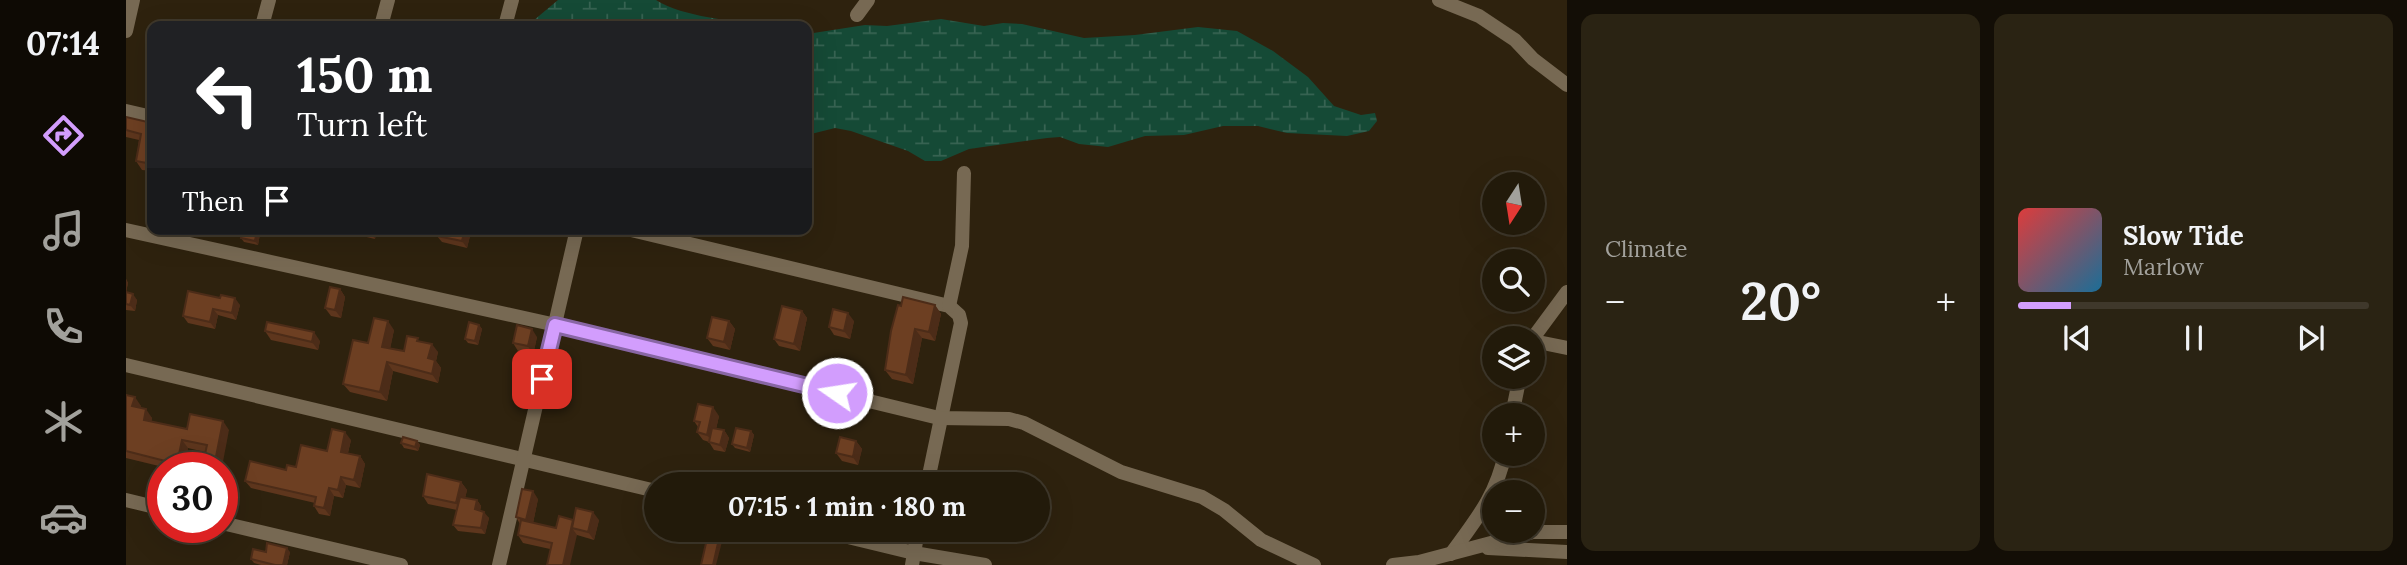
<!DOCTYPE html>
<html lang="en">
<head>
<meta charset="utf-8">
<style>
	body { margin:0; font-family:Lora,serif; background:#2a2313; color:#f1f3f6; height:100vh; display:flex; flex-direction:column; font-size:26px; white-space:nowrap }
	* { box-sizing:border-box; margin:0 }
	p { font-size:23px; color:#a2a19c }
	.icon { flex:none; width:38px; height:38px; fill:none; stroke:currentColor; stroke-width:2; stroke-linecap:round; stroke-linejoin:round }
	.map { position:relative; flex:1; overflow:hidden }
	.panel { display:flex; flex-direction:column; gap:14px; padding:14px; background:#130e06; width:840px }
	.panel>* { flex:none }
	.guide { position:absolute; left:21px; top:21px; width:665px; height:214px; border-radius:14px; box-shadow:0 7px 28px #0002,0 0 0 2px #3f382b; background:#202124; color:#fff; overflow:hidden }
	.needle { width:46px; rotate:192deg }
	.buttons { position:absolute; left:1356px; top:172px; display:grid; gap:14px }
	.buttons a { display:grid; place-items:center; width:63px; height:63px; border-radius:50%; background:#221a0a; box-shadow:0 7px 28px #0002,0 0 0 2px #3f382b; font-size:35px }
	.speed { position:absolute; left:21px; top:452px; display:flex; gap:14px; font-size:35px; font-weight:700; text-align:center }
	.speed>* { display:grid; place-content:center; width:91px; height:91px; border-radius:50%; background:#221a0a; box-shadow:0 7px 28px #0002,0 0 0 2px #3f382b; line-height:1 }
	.speed .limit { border:10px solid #d22; background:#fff; color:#111 }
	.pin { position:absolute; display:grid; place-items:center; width:60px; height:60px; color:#fff; margin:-30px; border-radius:14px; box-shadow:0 4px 10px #0006 }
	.me { position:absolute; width:77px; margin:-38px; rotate:283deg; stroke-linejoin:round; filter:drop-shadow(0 0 5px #0008) }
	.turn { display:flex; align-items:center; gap:24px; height:147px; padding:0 35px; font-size:32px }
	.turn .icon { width:91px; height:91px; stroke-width:2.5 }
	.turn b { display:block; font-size:49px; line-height:60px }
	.then { display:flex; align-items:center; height:66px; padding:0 35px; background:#0003; gap:14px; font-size:26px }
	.big { font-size:52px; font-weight:700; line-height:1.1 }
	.panel .widget { flex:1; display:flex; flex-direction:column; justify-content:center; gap:10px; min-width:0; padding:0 24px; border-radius:14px; background:#2a2313 }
	.song { display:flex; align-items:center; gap:21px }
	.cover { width:84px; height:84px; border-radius:10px; background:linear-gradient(135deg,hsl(0 70% 55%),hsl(200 70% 35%)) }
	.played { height:7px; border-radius:4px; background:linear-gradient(90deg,#d29dfd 15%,#3f382b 15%) }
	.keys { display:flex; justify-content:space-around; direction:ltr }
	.heat { display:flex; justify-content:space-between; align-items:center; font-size:38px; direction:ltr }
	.panel .tiles { flex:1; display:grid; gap:14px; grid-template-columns:repeat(2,1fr) }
	.trip { position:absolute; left:518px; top:472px; width:406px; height:70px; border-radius:35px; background:#221a0a; box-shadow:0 7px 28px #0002,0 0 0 2px #3f382b; font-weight:700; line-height:70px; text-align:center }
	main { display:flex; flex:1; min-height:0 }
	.tabs { display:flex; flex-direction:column; width:126px; justify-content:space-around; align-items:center; background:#0e0a04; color:#a2a19c }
	.tabs .icon { width:49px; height:49px }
	.tabs .selected { color:#d29dfd }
	.tabs b { font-size:32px; color:#f1f3f6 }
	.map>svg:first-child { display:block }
	.wetland { fill:url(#wetland-marsh) }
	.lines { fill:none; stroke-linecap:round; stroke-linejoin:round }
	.minor { stroke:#776953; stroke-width:14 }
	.wall { fill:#5e361d }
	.shaded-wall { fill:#4c2c18 }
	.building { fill:#6d3f22; stroke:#4c2c18; stroke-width:2 }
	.route-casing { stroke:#8866a4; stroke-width:18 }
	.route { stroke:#d29dfd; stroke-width:12 }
</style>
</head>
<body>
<main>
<nav class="tabs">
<b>07:14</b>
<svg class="icon selected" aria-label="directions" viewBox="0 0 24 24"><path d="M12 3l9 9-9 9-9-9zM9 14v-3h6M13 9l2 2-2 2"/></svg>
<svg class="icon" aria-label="music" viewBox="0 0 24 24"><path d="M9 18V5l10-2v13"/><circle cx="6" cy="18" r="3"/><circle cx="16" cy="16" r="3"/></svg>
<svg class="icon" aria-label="phone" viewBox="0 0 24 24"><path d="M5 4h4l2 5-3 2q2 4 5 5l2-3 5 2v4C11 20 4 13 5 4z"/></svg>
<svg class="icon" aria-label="climate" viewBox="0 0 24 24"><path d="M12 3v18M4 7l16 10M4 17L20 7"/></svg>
<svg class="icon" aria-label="car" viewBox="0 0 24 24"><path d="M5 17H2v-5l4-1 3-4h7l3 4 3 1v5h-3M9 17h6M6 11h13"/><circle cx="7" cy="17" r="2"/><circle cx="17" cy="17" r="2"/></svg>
</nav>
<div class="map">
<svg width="1441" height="565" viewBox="0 0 1441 565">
	<defs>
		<pattern id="wetland-marsh" width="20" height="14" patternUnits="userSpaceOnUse" patternTransform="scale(1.75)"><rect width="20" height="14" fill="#154a36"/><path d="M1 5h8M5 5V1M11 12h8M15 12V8" fill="none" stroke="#376352"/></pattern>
	</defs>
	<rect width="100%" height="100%" fill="#2e220e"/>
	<g class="wetland">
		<path d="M432 0H530C559 18 607 20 640 26H401Z"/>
		<polygon points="815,19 858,26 877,23 896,24 958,38 1009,35 1072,27 1111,31 1147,51 1182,77 1208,106 1235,115 1249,113 1251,121 1243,131 1221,136 1161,133 1132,126 1097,126 1058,135 1019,136 982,147 953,144 934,137 921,138 843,149 815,161 799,161 782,151 725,131 709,128 681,135 681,34 739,25 761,26"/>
	</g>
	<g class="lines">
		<g class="minor">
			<polyline points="1313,0 1353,16 1389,40 1407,59 1441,85"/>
			<polyline points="731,15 742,0"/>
			<polyline points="136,26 143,0"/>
			<polyline points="255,26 262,0"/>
			<polyline points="379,26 386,0"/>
			<polyline points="0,31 7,0"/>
			<polyline points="0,111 26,117"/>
			<polyline points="501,229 823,306 833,315 835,323 801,485"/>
			<polyline points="0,230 430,325 813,418 883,419 898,423 995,472 1076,497 1098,510 1135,540 1188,565"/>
			<polyline points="823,306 836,246 838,173"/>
			<polyline points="1407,338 1441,292"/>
			<polyline points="1407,341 1441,348"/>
			<polyline points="0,365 530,491"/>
			<polyline points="1386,415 1394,376"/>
			<polyline points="0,500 37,509"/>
			<polyline points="96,523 275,565"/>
			<polyline points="693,530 788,553 859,565"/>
			<polyline points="1362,548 1441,552"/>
			<path d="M1325 554C1349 521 1371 495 1379 453"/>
			<polyline points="373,565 451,229"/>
			<polyline points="786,565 792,530"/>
			<polyline points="1267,565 1293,562 1407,532 1441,532"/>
		</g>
	</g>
	<g class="wall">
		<polygon points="0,117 26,123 26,171 16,170 10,161 13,140 0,137"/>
		<polygon points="251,229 249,239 232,235 229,231"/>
		<polygon points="312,229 343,229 345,232 341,248 316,242 311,236"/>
		<polygon points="134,234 132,245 118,242 115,238"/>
		<polygon points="0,279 2,283 0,292 11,300 9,311 0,310"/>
		<polygon points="214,289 219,297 215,318 205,316 199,308"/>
		<polygon points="94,298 114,305 110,320 92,315 89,329 62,323 57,316"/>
		<polygon points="809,305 815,314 809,341 796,338 787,384 766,379 759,370 775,306"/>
		<polygon points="676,311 681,318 674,351 653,346 648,339"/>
		<polygon points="603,321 609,329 604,350 587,346 581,338"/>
		<polygon points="728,321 724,339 708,335 703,327"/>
		<polygon points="353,325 356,329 352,345 342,343 339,339"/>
		<polygon points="268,330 264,348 278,351 293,341 312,352 310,361 315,368 312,383 267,371 261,401 224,392 217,384 242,343"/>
		<polygon points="139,331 194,341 192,350 145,340"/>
		<polygon points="411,337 407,355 392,351 387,343"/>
		<polygon points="0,395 15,406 14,408 26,418 25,422 61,429 103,430 79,452 62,448 58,467 37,467 0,458"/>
		<polygon points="593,416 590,429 598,430 603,438 599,452 588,450 583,442 577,440 571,432 572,427 568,421"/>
		<polygon points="625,431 628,435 624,452 609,448 606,444"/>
		<polygon points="225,440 222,453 234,456 239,464 234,488 220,485 217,498 208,496 204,516 193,514 188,506 189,503 125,488 119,481 170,467"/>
		<polygon points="291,441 294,445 292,451 278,448 275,443"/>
		<polygon points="730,441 736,449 732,465 716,461 710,453"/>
		<polygon points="335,482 341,490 339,498 351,500 355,506 354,511 363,518 359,534 332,531 327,525 331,510 302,504 297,496"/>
		<polygon points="412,499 407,523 430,528 447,520 473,520 468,540 451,535 424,549 397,543 392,535 394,524 390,517"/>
		<polygon points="140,552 164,552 161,565 135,565 128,563 125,559"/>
	</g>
	<g class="shaded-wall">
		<polygon points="248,229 251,229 249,239 246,235"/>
		<polygon points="339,229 343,229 345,232 341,248 336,241"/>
		<polygon points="131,230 134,234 132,245 129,241"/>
		<polygon points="0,279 2,283 0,293"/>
		<polygon points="214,289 219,297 215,318 209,310"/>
		<polygon points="7,294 11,300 9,311 4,305"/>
		<polygon points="109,298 114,305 110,320 106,313"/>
		<polygon points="809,305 815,314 809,341 803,332"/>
		<polygon points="87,309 92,315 89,329 84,322"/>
		<polygon points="676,311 681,318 674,351 668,344"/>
		<polygon points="722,313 728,321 724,339 718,331"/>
		<polygon points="262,321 268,330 263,355 256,347"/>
		<polygon points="603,321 609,329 604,350 598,342"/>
		<polygon points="353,325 356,329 352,345 349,341"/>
		<polygon points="406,329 411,337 407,355 402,346"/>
		<polygon points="789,329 796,338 787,384 780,375"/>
		<polygon points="188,332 194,341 192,350 186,342"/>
		<polygon points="306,344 312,352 310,361 315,368 312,383 306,374 302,358"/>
		<polygon points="261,362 267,371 261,401 254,392"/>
		<polygon points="9,397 15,406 12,415 6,406"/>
		<polygon points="587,407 593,416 587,443 581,435"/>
		<polygon points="20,409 26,418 24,429 18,420"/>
		<polygon points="97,421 103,430 96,467 88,467"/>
		<polygon points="598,430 603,438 599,452 594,445"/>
		<polygon points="625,431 628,435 624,452 621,448"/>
		<polygon points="219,432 225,440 220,460 215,452"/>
		<polygon points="56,440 62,448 58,467 53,467 51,464"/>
		<polygon points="291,441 294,445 292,451 289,447"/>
		<polygon points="730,441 736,449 732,465 727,457"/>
		<polygon points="234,456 239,464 234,488 228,480"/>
		<polygon points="215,477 220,485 217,498 212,490"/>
		<polygon points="335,482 341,490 336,511 330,503"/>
		<polygon points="203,488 208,496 204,516 198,508"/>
		<polygon points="407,491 412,499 406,528 400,520"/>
		<polygon points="351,500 355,506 353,515 349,509"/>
		<polygon points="358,512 363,518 359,534 355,528"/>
		<polygon points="467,512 473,520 468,540 462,532"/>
		<polygon points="447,520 446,528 451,535 444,565 437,565"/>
		<polygon points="595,530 599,530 590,565 587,565"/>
		<polygon points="161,548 164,552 161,565 157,565"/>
	</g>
	<g class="building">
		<polygon points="0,117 26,123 26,164 10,161 15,134 0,130"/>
		<polygon points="117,229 131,230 129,241 115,238"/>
		<polygon points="230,229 248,229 246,235 229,231"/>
		<polygon points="312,229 339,229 336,241 311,236"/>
		<polygon points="204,287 214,289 209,310 199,308"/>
		<polygon points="62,291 94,298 95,295 109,298 106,313 87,309 84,322 57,316"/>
		<polygon points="0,292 7,294 4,305 0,304"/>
		<polygon points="777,297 809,305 803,332 789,329 780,375 759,370 765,331 772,305 775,306"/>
		<polygon points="656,306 676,311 668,344 648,339"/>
		<polygon points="707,309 722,313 718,331 703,327"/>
		<polygon points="586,317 603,321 598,342 581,338"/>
		<polygon points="248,318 262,321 256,347 278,351 281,336 292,338 291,341 306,344 302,358 309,360 306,374 261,362 254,392 217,384 227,340 242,343"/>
		<polygon points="141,322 188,332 186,342 139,331"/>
		<polygon points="343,322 353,325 349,341 339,339"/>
		<polygon points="391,325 406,329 402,346 387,343"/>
		<polygon points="0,395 9,397 6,406 20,409 18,420 61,429 64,414 97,421 88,467 76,467 81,445 56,440 51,464 0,451"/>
		<polygon points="572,404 587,407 581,435 571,432 574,422 568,421"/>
		<polygon points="586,428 598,430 594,445 583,442"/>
		<polygon points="610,428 625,431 621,448 606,444"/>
		<polygon points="206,429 219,432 215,452 234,456 228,480 215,477 212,490 203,488 198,508 188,506 190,497 119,481 124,461 160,470 161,465 170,467 175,445 201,451"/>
		<polygon points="277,437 291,441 289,447 275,443"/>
		<polygon points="714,437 730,441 727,457 710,453"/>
		<polygon points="301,474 335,482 330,503 297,496"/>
		<polygon points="396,489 407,491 400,520 390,517"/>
		<polygon points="334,497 351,500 349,509 358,512 355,528 327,525"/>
		<polygon points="450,508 467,512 462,532 446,528"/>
		<polygon points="433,516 447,520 437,565 421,565 426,543 392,535 395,520 430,528"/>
		<polygon points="583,530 595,530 587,565 575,565"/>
		<polygon points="141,543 161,548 157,565 149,565 125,559 127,549 140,552"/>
	</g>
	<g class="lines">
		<g class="route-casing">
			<polyline id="route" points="416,379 429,325 711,393"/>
		</g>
		<use href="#route" class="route"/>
	</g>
</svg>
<div class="buttons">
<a><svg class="needle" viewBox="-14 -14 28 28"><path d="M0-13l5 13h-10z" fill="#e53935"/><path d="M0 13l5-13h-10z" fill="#a2a19c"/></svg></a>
<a><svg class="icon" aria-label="search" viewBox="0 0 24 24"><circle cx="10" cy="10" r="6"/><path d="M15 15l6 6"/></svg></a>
<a><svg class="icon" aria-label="layers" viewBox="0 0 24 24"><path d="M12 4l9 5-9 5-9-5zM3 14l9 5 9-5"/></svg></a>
<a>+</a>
<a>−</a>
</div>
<div class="speed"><div class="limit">30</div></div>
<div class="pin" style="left:416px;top:379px;background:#d93025"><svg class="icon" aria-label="arrive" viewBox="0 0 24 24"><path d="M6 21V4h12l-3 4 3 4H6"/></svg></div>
<svg class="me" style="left:711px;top:393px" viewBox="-20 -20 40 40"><circle r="17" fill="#d29dfd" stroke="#fff" stroke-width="3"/><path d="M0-11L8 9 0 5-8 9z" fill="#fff"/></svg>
<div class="trip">07:15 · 1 min · 180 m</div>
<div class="guide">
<div class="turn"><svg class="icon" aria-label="left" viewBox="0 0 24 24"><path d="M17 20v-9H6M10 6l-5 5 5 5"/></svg><div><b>150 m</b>Turn left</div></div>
<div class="then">Then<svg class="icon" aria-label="arrive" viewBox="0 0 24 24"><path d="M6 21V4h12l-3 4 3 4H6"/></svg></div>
</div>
</div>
<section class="panel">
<div class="tiles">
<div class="widget"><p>Climate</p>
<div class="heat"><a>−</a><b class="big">20°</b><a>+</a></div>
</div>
<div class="widget">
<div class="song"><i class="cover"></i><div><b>Slow Tide</b><p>Marlow</p></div></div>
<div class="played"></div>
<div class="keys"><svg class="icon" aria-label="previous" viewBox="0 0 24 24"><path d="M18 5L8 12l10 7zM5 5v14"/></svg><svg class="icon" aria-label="pause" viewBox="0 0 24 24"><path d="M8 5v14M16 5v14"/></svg><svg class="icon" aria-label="next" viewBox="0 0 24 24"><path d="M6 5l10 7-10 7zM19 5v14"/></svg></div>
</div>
</div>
</section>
</main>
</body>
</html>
